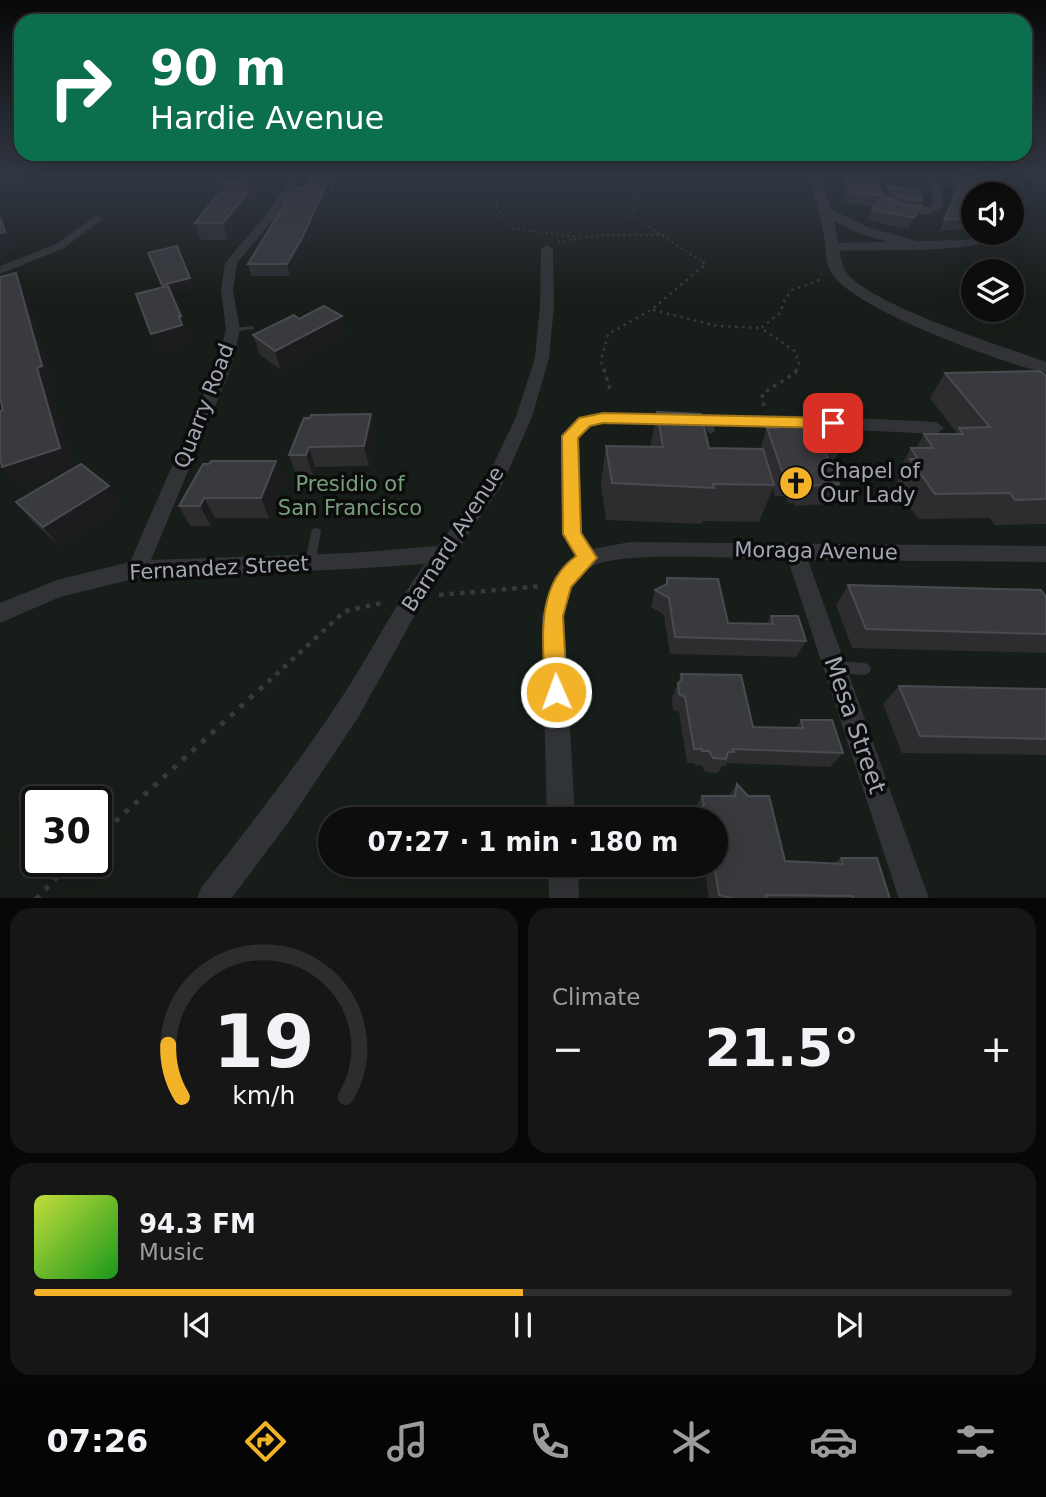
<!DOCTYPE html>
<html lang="en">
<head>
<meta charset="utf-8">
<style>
	body { margin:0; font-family:"DejaVu Sans",sans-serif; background:#161617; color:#f1f3f6; height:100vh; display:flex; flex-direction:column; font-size:26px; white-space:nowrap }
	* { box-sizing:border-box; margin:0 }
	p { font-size:23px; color:#9a9c9e }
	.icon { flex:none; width:38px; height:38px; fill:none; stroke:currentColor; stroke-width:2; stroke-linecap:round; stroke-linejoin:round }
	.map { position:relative; height:898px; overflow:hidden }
	.drawer { display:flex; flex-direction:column; gap:10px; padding:10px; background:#070708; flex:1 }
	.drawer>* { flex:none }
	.hud { position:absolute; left:14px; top:14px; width:1018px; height:147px; border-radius:21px; box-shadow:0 7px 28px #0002,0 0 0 2px #2d2d2e; background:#0b6e4f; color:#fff; overflow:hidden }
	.controls { position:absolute; left:961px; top:182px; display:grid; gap:14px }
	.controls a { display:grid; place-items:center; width:63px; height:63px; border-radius:50%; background:#0d0d0e; box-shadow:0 7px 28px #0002,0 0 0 2px #2d2d2e; font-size:35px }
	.speed { position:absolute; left:21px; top:786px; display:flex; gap:14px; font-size:35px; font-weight:700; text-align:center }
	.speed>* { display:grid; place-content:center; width:91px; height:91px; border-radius:50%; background:#0d0d0e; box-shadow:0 7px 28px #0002,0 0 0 2px #2d2d2e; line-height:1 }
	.speed .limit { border:4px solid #111; border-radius:10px; background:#fff; color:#111 }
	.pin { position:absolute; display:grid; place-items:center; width:60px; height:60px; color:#fff; margin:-30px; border-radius:14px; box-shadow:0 4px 10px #0006 }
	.me { position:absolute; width:77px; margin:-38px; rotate:358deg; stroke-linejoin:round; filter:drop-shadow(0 0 5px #0008) }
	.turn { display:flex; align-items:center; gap:24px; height:147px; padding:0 21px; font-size:32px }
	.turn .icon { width:91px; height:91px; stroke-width:2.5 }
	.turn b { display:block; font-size:49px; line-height:60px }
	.big { font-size:52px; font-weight:700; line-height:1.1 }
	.drawer .widget { flex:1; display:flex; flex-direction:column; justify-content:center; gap:10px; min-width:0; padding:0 24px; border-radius:21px; background:#161617 }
	.drawer .dial { align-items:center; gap:0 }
	.dial svg { height:182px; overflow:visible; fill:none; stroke:#2d2d2e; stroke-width:7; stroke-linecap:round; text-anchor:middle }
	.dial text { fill:#f1f3f6; stroke:none }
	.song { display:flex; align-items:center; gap:21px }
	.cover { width:84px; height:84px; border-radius:10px; background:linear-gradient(135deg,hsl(70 70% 55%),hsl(120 70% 35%)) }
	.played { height:7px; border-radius:4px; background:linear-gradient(90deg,#f3b328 50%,#2d2d2e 50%) }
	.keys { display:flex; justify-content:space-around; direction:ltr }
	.heat { display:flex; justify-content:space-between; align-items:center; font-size:38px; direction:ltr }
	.drawer .tiles { flex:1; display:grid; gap:10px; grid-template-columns:1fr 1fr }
	.widget:last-child { grid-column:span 2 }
	.trip { position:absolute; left:318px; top:807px; width:410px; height:70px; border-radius:35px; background:#0d0d0e; box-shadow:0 7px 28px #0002,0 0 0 2px #2d2d2e; font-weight:700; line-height:70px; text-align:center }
	.menu { display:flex; height:112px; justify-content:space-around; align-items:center; background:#050506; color:#9a9c9e }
	.menu .icon { width:49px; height:49px }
	.menu .active { color:#f3b328 }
	.menu b { font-size:32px; color:#f1f3f6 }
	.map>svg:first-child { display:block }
	.green { fill:#171d18; fill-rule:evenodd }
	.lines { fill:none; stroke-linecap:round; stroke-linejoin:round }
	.path-far4 { stroke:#38393e; stroke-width:2; stroke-dasharray:2 3.5; stroke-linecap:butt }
	.path-far3 { stroke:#38393e; stroke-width:2.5; stroke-dasharray:2.5 4.5; stroke-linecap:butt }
	.path-far2 { stroke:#38393e; stroke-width:3.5; stroke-dasharray:3.5 5; stroke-linecap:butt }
	.path-far1 { stroke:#38393e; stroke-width:4.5; stroke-dasharray:4.5 6; stroke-linecap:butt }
	.path { stroke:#38393e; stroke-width:5; stroke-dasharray:5 8; stroke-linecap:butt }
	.service { fill:#323337; fill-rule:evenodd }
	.minor { fill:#323337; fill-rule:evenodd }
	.tertiary { fill:#323337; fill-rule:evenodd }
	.wall { fill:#2d2d30 }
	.shaded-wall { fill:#1c1c1e }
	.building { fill:#393a3e; stroke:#4a4b50; stroke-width:2 }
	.route { fill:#f3b328; stroke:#9e741a; stroke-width:2 }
	.labels { text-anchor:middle; stroke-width:7; stroke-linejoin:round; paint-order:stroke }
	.street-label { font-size:21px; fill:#a2a7b3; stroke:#0c0c0d }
	.poi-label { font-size:21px; fill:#a2a7b3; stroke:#0c0c0d; text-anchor:start }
	.park-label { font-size:21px; fill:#789f7c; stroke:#0c0c0d }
	.near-street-label { font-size:24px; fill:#a2a7b3; stroke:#0c0c0d }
</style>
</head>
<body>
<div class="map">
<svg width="1046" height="899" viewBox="0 0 1046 899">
	<rect width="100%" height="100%" fill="#111112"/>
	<path class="green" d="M0 173H1046V898L0 899ZM973 194H1012V233H973ZM973 271H1012V310H973ZM37 802H96V861H37ZM331 819H716V864H331Z"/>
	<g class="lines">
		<g class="path-far4">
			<polyline points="498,173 497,207 512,228 577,237"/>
			<path d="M646 173 631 216C656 230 677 247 702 261"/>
			<polyline points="0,182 35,173"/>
			<polyline points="558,242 601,235 665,235"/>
		</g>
		<g class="path-far3">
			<polyline points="653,310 717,326 761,328"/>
			<polyline points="604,371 601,361 608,334 651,310 706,264 699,260"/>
			<polyline points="796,371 799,364 795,351 761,328 780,313 785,299 792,290 818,281 821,274"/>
		</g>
		<g class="path-far2">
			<polyline points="604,369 610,389"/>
			<polyline points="764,406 762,394 795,373 797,369"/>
		</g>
		<g class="path-far1">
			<polyline points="439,595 543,586"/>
			<polyline points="268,682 345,611 386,602"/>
		</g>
		<g class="path">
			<polyline points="96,839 270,680"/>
			<polyline points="36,899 73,861"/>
		</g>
		<g class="service">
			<polygon points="252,326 254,327 254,329 233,332 229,330 233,328"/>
			<polygon points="708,417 712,420 715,431 711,434 707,431 704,420"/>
			<polygon points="316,528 320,529 321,532 315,563 314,566 310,567 306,566 305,563 311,532 312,529"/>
			<polygon points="837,661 865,663 869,665 871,669 869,673 865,675 837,673 833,671 831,667 833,663"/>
		</g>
		<g class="minor">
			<path d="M293 173H303L281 210 237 263 233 290 240 330 231 368 151 560 351 553 438 546 486 480 516 417 535 358 540 306 541 249 547 245 553 249 554 306 549 358 532 417 503 483 421 604 359 716 290 820 231 899H197L201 888C249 827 297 765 340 700 370 655 393 607 425 564L351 569 137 578 60 597 0 623V603L57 580 130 562 215 368 226 330 221 290 225 263 273 206Z"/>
			<path d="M866 173H876C879 180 881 189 885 195 894 210 918 211 933 205L932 191 924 173H934L942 191 943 206C927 220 890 218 877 199 872 192 870 182 866 173Z"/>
			<polygon points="989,173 999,173 1010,194 1000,194"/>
			<polygon points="1012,209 1017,212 1018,221 1012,224"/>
			<polygon points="97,215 102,218 101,220 64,248 0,274 0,266 56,244"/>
			<path d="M995 233H1011C984 255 872 249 834 251L828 247 834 243 963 240 982 238Z"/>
			<path d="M603 413 814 416 936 422 944 428 936 434 814 428 603 423 591 426 579 438 582 533 593 549 630 542 1046 546V562L808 560 929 899H899L788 560C746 559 624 550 593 566 573 576 569 597 564 616L575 819H547L542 616 554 578 566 563 575 556 562 534 561 436 579 418Z"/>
			<polygon points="548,864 578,864 579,899 549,899"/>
		</g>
		<path class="tertiary" d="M807 173H819L831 209 870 228 914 240 916 243 909 247 904 246 860 234 834 221C838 235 838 254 844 268 859 302 1008 348 1046 362V373C1003 363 851 309 831 272 825 262 826 247 824 235 820 214 814 194 807 173Z"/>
	</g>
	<g class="wall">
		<polygon points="230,173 269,173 250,199 246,199 250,209 249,213 228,240 201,240 195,223 225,193 222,183"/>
		<polygon points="343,173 334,192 330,192 305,250 290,276 251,276 248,264 306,187"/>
		<polygon points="840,173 870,173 877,187 885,196 895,200 886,192 888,186 922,200 920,205 912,205 917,218 908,229 867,220 872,209 874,207 846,203"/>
		<polygon points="943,173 983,173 993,188 990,194 973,194 973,228 939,231 954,197 949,177 945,176"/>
		<polygon points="253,335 346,335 281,370 260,355"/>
		<polygon points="945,373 1046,376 1046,524 995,525 990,518 918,519 895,485 899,478 896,474 911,448 916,448 924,434 955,434 956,432 930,398"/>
		<polygon points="657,412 709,448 760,449 767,428 774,428 776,423 839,451 831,467 839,484 829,504 795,506 794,503 788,503 785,496 775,496 773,488 759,522 703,521 702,524 606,520 601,484 606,446 650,447"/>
		<polygon points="371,414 375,434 369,466 315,467 313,475 296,475 289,455 310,418"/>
		<polygon points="276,461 284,481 269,518 215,518 211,526 190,526 179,506"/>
		<polygon points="16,502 122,506 60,546 33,522"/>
		<polygon points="667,578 728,623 767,623 771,616 806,641 796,657 670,654 664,615 651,607 655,590 665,586"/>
		<polygon points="848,585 1046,597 1046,653 852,648 836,605"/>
		<polygon points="681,674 753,727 795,728 801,720 843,753 830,767 727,763 726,766 722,766 718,773 705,772 702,766 695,765 695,763 687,763 679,712 673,710 672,699"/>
		<polygon points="899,686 1046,689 1046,755 902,753 883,704"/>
		<polygon points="737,784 785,861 834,863 841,858 890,899 709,899 704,864 716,864 716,819 692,819 695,813 694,809 702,796 729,796"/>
	</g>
	<g class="shaded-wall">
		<polygon points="253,173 269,173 250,199 245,183"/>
		<polygon points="336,173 343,173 334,192 332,181"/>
		<polygon points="328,181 330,192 305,250 290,276 287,264"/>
		<polygon points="245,193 250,209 249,213 228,240 223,223"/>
		<polygon points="922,206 917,218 908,229 913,218"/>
		<polygon points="0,216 9,232 15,249 6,251 8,258 0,260"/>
		<polygon points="16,273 27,291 54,386 50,387 74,468 18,487 2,467"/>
		<polygon points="190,278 195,290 167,297 162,285"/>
		<polygon points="179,316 181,316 190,334 187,335 191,344 160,353 151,334"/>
		<polygon points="342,316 346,335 281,370 275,351"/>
		<polygon points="371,414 375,434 369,466 364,446"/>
		<polygon points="309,447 315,467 313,475 306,455"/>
		<polygon points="276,461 284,481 269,518 261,498"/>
		<polygon points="109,486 122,506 60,546 43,527"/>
		<polygon points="204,498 215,518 211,526 200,506"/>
	</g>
	<g class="building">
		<polygon points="230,173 253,173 245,183 222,183"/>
		<polygon points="313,173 336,173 332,181 328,181 302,238 287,264 248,264 292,192 297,187 306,187"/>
		<polygon points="846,173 870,173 877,187 885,196 903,205 922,206 913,218 872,209 884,196 850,192"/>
		<polygon points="956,173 983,173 993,188 989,188 990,194 973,194 973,217 944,220 959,186"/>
		<polygon points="888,186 919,190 922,200 910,200 898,196"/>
		<polygon points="219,193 245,193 242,197 244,197 223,223 195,223"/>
		<polygon points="0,217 5,232 0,233"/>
		<polygon points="177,246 190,278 162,285 148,253"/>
		<polygon points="16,273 42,366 37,368 60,448 2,467 0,458 0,411 3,410 0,397 0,277"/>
		<polygon points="168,286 181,316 179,316 182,325 151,334 136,294"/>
		<polygon points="324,306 342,316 275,351 253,335 294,315 299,319"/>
		<polygon points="1040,371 1046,376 1046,499 1015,500 1010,493 935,494 910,459 918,459 911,448 933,448 924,434 963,434 959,428 990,427 945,373"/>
		<polygon points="657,412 701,414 709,448 763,449 774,485 713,484 714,488 612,483 606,446 663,447"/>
		<polygon points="371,414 364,446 309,447 306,455 289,455 304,418 310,418 311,415"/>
		<polygon points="776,423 826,423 839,451 824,450 839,484 804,486 803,483 796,483 794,476 784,476 767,428 778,428"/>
		<polygon points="211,461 276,461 261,498 204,498 200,506 179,506 203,464 209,464"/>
		<polygon points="81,464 109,486 43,527 16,502"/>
		<polygon points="667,578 718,579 728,623 773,624 771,616 798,616 806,641 675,637 669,598 655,590 667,584"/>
		<polygon points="848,585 1041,590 1046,597 1046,634 866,629"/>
		<polygon points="681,674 741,675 753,727 803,728 801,720 832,720 843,753 733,749 734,752 728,752 726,759 713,758 709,751 702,751 702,749 694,749 685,697 679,694 678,683 682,681"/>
		<polygon points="899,686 1046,689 1046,739 920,736"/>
		<polygon points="737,784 748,796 769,796 785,861 843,864 841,858 877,858 890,899 853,899 853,896 766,895 767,899 734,899 719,895 714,864 716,864 716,819 699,819 698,809 704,805 702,796 735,796"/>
	</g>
	<linearGradient id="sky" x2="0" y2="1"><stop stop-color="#09090a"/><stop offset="0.58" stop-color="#323844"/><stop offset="1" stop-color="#323844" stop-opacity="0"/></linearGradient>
	<rect width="1046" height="299" fill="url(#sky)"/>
	<path class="route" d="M603 413 833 418 841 423 833 428 603 423 590 426 578 438 581 533 597 558 571 587 563 616 567 692 564 700 556 703 548 700 545 692C544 646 533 587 576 556L563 534 562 436 579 418Z"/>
	<defs>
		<g id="church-disc" transform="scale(1.75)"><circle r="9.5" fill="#f3b328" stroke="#0c0c0d"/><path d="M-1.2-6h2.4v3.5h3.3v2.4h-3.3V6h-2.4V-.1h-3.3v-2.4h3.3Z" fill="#111"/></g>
	</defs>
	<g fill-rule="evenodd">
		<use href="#church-disc" x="796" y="483"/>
	</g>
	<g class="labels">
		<g class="street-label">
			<text transform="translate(204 406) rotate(-69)" y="7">Quarry Road</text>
			<text transform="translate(453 539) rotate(-57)" y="7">Barnard Avenue</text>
			<text transform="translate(816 551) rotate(1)" y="7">Moraga Avenue</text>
			<text transform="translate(219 568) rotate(-3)" y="7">Fernandez Street</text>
		</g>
		<g class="poi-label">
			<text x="820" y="478">Chapel of<tspan x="820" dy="24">Our Lady</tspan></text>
		</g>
		<g class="park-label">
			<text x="350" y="491">Presidio of<tspan x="350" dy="24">San Francisco</tspan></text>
		</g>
		<g class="near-street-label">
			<text transform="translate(855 725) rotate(71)" y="8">Mesa Street</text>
		</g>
	</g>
</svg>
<div class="controls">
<a><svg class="icon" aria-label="sound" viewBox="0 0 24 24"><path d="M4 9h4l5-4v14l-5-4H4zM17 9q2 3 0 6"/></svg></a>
<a><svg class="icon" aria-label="layers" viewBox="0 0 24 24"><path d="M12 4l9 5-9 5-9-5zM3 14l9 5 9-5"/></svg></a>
</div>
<div class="speed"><div class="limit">30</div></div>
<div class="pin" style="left:833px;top:423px;background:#d93025"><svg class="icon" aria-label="arrive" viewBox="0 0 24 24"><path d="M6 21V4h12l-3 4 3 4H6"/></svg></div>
<svg class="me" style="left:556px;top:692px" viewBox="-20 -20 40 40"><circle r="17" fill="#f3b328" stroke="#fff" stroke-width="3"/><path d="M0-11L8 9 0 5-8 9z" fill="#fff"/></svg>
<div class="trip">07:27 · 1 min · 180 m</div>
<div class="hud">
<div class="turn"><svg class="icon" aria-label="right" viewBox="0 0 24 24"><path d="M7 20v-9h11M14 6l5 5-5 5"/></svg><div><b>90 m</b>Hardie Avenue</div></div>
</div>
</div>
<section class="drawer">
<div class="tiles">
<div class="widget dial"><svg viewBox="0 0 100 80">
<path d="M14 69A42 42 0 1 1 86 69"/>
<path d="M14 69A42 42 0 0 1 8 46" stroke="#f3b328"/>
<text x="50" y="56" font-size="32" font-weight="700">19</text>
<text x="50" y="72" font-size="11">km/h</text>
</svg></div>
<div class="widget"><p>Climate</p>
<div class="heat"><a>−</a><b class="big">21.5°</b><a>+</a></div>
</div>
<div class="widget">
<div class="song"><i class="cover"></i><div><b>94.3 FM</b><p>Music</p></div></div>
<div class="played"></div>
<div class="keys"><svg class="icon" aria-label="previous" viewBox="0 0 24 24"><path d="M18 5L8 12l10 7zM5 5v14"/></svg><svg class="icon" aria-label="pause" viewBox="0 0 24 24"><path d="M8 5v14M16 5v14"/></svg><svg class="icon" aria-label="next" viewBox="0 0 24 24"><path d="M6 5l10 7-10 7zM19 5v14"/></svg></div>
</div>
</div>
</section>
<nav class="menu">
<b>07:26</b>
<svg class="icon active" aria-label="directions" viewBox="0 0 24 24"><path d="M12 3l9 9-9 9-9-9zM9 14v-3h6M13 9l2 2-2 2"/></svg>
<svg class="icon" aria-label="music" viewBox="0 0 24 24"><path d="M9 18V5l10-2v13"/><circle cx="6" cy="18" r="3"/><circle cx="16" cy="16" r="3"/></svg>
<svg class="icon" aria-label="phone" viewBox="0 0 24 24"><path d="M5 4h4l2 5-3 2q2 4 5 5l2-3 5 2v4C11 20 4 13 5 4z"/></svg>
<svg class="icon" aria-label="climate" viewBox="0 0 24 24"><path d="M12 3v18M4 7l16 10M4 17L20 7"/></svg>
<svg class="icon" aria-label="car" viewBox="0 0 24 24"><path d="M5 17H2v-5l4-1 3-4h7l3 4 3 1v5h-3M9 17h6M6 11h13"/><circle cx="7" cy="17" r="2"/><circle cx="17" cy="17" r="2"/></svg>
<svg class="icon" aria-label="filters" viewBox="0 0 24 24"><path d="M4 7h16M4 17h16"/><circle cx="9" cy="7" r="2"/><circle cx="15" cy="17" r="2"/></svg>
</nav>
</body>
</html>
